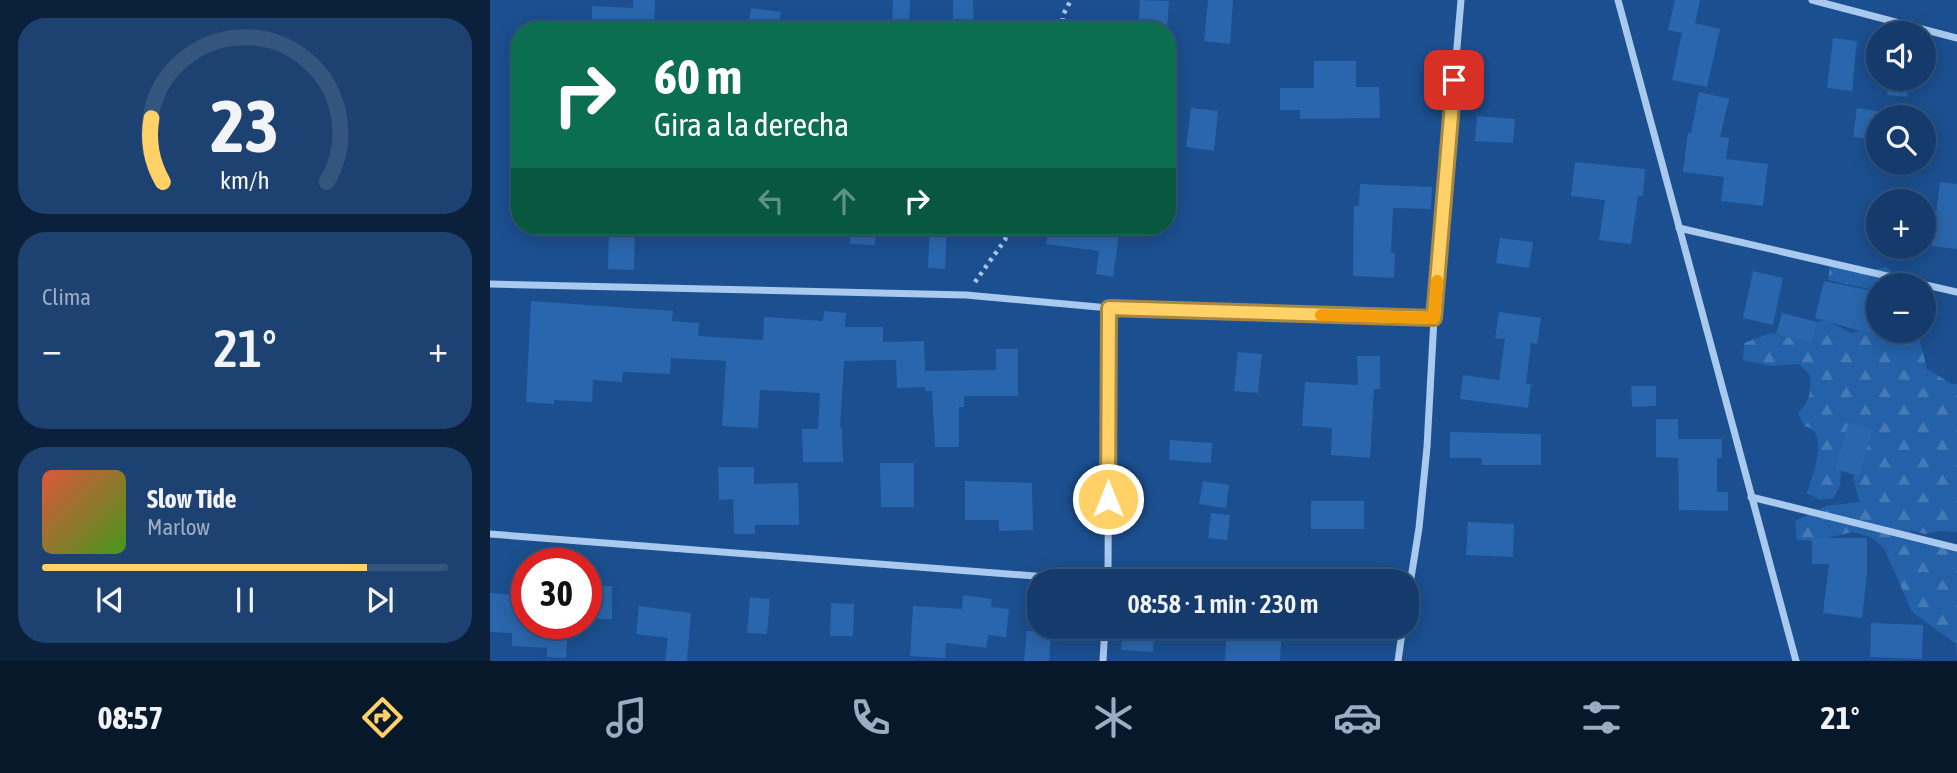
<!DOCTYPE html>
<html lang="es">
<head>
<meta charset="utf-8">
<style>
	body { margin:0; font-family:"Asap Condensed",sans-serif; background:#1d4271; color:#f1f3f6; height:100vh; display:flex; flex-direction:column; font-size:26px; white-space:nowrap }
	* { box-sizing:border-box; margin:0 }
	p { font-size:23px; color:#9dadc1 }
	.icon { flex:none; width:38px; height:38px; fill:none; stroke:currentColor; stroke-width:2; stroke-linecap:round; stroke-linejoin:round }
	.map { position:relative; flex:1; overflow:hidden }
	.panel { display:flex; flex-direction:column; gap:18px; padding:18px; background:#0b203b; width:490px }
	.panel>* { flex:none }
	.banner { position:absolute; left:21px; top:21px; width:665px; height:214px; border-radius:28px; box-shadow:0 4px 18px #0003,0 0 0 2px #33557e; background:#0b6e4f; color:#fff; overflow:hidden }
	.tools { position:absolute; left:1376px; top:21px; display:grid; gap:14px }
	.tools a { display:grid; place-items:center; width:70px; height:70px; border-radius:50%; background:#143b6b; box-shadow:0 4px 18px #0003,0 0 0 2px #33557e; font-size:35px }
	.speed { position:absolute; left:21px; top:548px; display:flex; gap:14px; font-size:35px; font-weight:700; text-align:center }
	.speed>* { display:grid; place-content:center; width:91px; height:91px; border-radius:50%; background:#143b6b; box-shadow:0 4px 18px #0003,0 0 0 2px #33557e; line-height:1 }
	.speed .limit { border:10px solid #d22; background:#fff; color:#111 }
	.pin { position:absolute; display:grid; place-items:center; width:60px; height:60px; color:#fff; margin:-30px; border-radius:14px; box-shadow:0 4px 10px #0006 }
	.me { position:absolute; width:77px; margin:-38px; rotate:0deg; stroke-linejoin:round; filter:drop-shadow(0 0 5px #0008) }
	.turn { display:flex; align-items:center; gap:24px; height:147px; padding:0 28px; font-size:32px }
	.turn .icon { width:91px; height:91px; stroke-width:2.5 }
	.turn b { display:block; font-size:49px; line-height:60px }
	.lanes { display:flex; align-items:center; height:66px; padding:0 28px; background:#0003; justify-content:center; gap:35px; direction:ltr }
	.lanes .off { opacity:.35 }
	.big { font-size:52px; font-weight:600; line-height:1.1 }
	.panel .tile { flex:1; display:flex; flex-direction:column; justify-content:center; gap:10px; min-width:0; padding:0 24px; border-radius:28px; background:#1d4271 }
	.panel .dial { align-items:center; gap:0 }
	.dial svg { height:182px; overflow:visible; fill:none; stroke:#33557e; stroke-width:7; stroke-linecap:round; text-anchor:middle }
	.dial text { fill:#f1f3f6; stroke:none }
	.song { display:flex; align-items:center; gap:21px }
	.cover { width:84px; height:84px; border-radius:10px; background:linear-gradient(135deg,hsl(10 70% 55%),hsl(100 70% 35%)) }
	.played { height:7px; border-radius:4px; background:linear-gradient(90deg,#ffd166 80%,#33557e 80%) }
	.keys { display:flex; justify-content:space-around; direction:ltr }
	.heat { display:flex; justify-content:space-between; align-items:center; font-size:38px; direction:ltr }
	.trip { position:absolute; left:537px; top:569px; width:392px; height:70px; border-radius:28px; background:#143b6b; box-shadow:0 4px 18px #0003,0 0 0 2px #33557e; font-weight:600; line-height:70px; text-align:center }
	.tab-bar { display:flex; height:112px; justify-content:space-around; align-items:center; background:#08182b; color:#9dadc1 }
	.tab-bar .icon { width:49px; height:49px }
	.tab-bar .current { color:#ffd166 }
	.tab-bar b { font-size:32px; color:#f1f3f6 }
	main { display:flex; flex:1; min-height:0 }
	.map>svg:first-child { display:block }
	.forest { fill:url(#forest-firs) }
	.building { fill:#2a66ad }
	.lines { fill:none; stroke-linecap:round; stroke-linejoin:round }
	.path { stroke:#a9c9ee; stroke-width:4.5; stroke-dasharray:3.5 5; stroke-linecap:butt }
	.minor { stroke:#a9c9ee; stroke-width:7 }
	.route-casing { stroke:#a68842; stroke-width:18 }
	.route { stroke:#ffd166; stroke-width:12 }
	.slow { stroke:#f59e0b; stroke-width:12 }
</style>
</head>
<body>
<main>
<section class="panel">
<div class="tile dial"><svg viewBox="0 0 100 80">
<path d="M14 69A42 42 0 1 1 86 69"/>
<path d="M14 69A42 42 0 0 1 9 41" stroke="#ffd166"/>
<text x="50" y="56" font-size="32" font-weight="700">23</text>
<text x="50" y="72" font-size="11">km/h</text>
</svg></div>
<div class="tile"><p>Clima</p>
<div class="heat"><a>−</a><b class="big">21°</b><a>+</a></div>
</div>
<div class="tile">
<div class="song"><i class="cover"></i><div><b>Slow Tide</b><p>Marlow</p></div></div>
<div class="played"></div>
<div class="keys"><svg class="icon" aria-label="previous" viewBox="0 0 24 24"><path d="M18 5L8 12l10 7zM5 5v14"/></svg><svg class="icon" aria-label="pause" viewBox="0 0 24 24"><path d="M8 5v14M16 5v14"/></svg><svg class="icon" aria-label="next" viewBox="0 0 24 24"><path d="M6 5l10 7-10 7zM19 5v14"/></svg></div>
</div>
</section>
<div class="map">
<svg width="1467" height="661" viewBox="0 0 1467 661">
	<defs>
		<pattern id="forest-firs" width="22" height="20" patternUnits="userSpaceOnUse" patternTransform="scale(1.75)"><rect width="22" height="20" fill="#2461a8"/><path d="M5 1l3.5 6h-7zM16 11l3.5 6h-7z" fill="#4579b5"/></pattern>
	</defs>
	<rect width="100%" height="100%" fill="#1b4f8f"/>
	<g class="forest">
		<polygon points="1340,266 1382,270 1396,267 1411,279 1427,285 1388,285 1388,298 1379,289 1338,280"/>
		<path d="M1336 320 1361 333 1384 327 1388 331H1432L1430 341 1437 369 1462 384H1467V532L1449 531 1435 534 1419 530 1434 541 1467 551V661L1466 644 1422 612 1394 548 1381 537 1362 532 1324 541 1307 540 1305 521 1336 506 1370 502 1363 479 1374 439 1352 456 1350 485 1344 498 1330 500 1317 493C1322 477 1341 430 1314 426L1308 413C1320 401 1321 392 1320 375L1309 364 1280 366 1253 360 1254 343 1281 333 1305 339 1318 336 1327 322Z"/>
	</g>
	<g class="building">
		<polygon points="143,0 165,0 164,30 102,30 102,6 143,8"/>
		<polygon points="403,0 420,0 419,29 402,28"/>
		<polygon points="463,0 483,0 484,30 463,30"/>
		<polygon points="650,0 679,1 677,30 648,30"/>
		<polygon points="718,0 743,0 740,44 714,41"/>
		<polygon points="1185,0 1210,0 1205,23 1230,29 1217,87 1182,80 1192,33 1178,30"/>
		<polygon points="261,8 291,12 288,30 258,30"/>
		<polygon points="1343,38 1367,41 1362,91 1337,88"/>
		<polygon points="824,61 866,61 866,87 889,87 890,118 810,119 810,110 790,110 790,88 824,88"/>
		<polygon points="1399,79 1419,79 1417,97 1397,95"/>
		<polygon points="1209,92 1239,99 1230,137 1239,138 1236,159 1278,164 1273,206 1231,201 1234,177 1193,172 1198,133 1201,133"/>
		<polygon points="701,108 728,111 724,151 696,147"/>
		<polygon points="1367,108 1388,111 1388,140 1363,137"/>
		<polygon points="987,116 1025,119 1023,143 985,141"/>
		<polygon points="1085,162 1155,169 1153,196 1148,196 1141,244 1109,240 1115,200 1081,196"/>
		<polygon points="1450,182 1467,184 1467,249 1442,246"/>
		<polygon points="870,184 942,187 941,209 903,208 901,253 905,253 904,278 863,276 864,206 869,206"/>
		<polygon points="119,226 145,226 144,270 118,269"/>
		<polygon points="360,226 386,226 385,245 360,244"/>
		<polygon points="440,226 457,226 455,269 438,268"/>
		<polygon points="559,226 630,226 623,277 606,274 609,251 556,244"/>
		<polygon points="1010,238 1043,242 1039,268 1006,263"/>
		<polygon points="1263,271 1293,278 1283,325 1253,318"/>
		<polygon points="1334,281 1388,292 1388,336 1325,318"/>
		<polygon points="41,301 183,311 182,321 209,323 208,336 273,340 274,317 333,321 334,311 356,313 355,327 393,327 393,342 434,341 435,371 506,370 506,349 528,349 528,396 474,396 474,407 469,407 469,447 445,447 442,391 435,391 435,387 407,388 406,360 354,361 350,428 352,428 353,462 313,462 312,429 328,429 330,393 270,390 268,428 232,426 236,361 181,358 180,374 133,372 132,382 103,380 102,402 64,400 64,404 36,402"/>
		<polygon points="1009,312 1051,318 1047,344 1041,343 1036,384 1041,384 1038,408 970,399 973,375 1009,380 1015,339 1005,338"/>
		<polygon points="1292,313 1327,322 1321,343 1286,334"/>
		<polygon points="748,352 772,354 768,393 744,391"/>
		<polygon points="867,356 890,356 890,389 884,389 880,458 841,455 842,428 812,426 815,382 868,385"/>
		<polygon points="1141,386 1166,386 1166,406 1142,407"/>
		<polygon points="1166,419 1188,419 1188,439 1232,439 1232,458 1227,458 1227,492 1238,492 1238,511 1189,510 1188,458 1166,457"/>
		<polygon points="1359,422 1383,429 1369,476 1345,469"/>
		<polygon points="960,432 1051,434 1051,465 992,465 992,458 960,458"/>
		<polygon points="680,440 722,443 721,463 679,460"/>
		<polygon points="390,463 424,463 424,507 391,507"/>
		<polygon points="228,467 264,467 264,484 308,483 309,525 265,525 265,534 244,534 243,499 229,500"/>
		<polygon points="475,481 542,483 543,530 509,531 509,520 475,520"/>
		<polygon points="713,481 739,485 736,508 709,504"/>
		<rect x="821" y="501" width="53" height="28"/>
		<polygon points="721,513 740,515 737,540 718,538"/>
		<polygon points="978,522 1024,524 1023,557 976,555"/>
		<polygon points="1322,538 1377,538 1377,573 1372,618 1333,613 1339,564 1322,564"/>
		<polygon points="103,586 122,586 122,619 102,619"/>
		<polygon points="0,593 37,596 37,623 78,623 76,658 57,657 57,648 22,646 22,633 0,632"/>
		<polygon points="473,595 502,599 501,607 519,609 516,637 498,635 496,648 456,643 455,658 420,656 423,606 472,609"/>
		<polygon points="260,597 280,599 277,634 257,633"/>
		<polygon points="341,603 364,604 363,636 340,636"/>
		<polygon points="149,606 201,613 197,661 175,661 178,638 146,634"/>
		<polygon points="1381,623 1433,625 1432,659 1380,657"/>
		<polygon points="633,626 664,626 663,652 631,650"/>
		<polygon points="737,626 792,626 790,661 735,661"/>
		<polygon points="537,631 561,633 559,661 534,661"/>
	</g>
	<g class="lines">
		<g class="path">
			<polyline points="572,30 573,15 581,0"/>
			<polyline points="485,282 515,240 520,226"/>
		</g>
		<g class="minor">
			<polyline points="1128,0 1306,661"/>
			<polyline points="1322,0 1467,38"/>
			<polyline points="1189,228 1467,292"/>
			<polyline points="0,284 476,295 619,308 944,318"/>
			<polyline points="1261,497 1467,548"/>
			<polyline points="0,534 609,581"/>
			<polyline points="618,581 619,308"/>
			<polyline points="917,603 929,528 937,447 944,318 971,0"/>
			<polyline points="613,661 615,626"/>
			<polyline points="908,661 913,626"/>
		</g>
	</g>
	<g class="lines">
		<g class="route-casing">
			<polyline id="route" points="618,499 619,308 944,318 964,80"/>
		</g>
		<use href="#route" class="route"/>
		<polyline class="slow" points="831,315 944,318 947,281"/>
	</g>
</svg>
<div class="tools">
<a><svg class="icon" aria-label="sound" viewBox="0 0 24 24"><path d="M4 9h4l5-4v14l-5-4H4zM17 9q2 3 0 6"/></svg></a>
<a><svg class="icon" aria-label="search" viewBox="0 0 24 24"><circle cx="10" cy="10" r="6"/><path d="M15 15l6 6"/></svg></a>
<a>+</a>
<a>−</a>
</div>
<div class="speed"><div class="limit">30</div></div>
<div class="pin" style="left:964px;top:80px;background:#d93025"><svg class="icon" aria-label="arrive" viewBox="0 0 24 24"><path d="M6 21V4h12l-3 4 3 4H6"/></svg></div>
<svg class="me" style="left:618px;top:499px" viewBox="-20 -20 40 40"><circle r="17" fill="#ffd166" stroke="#fff" stroke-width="3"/><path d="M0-11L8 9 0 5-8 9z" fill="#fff"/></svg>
<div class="trip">08:58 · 1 min · 230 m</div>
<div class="banner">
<div class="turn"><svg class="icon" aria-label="right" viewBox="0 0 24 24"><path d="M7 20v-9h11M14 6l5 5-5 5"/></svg><div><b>60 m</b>Gira a la derecha</div></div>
<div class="lanes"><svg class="icon off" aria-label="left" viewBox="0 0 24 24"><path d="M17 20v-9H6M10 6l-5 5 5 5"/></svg><svg class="icon off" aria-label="ahead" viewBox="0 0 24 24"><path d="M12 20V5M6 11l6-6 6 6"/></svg><svg class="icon" aria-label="right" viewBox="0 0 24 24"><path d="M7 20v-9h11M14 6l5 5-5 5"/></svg></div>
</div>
</div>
</main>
<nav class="tab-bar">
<b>08:57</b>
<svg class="icon current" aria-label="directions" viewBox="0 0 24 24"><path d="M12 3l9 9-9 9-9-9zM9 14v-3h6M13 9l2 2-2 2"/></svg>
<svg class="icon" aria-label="music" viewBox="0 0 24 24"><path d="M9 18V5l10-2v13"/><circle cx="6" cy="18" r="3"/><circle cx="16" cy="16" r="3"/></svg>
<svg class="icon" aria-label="phone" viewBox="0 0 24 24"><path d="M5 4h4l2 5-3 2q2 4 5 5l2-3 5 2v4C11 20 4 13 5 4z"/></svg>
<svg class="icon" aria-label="climate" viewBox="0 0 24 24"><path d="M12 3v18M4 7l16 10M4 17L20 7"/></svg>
<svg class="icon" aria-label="car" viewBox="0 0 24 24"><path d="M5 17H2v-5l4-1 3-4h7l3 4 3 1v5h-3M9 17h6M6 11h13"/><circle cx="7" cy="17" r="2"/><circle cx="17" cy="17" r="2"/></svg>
<svg class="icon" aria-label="filters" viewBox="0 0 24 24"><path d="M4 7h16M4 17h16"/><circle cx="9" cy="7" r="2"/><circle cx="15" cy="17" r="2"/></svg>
<b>21°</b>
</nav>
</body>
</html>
